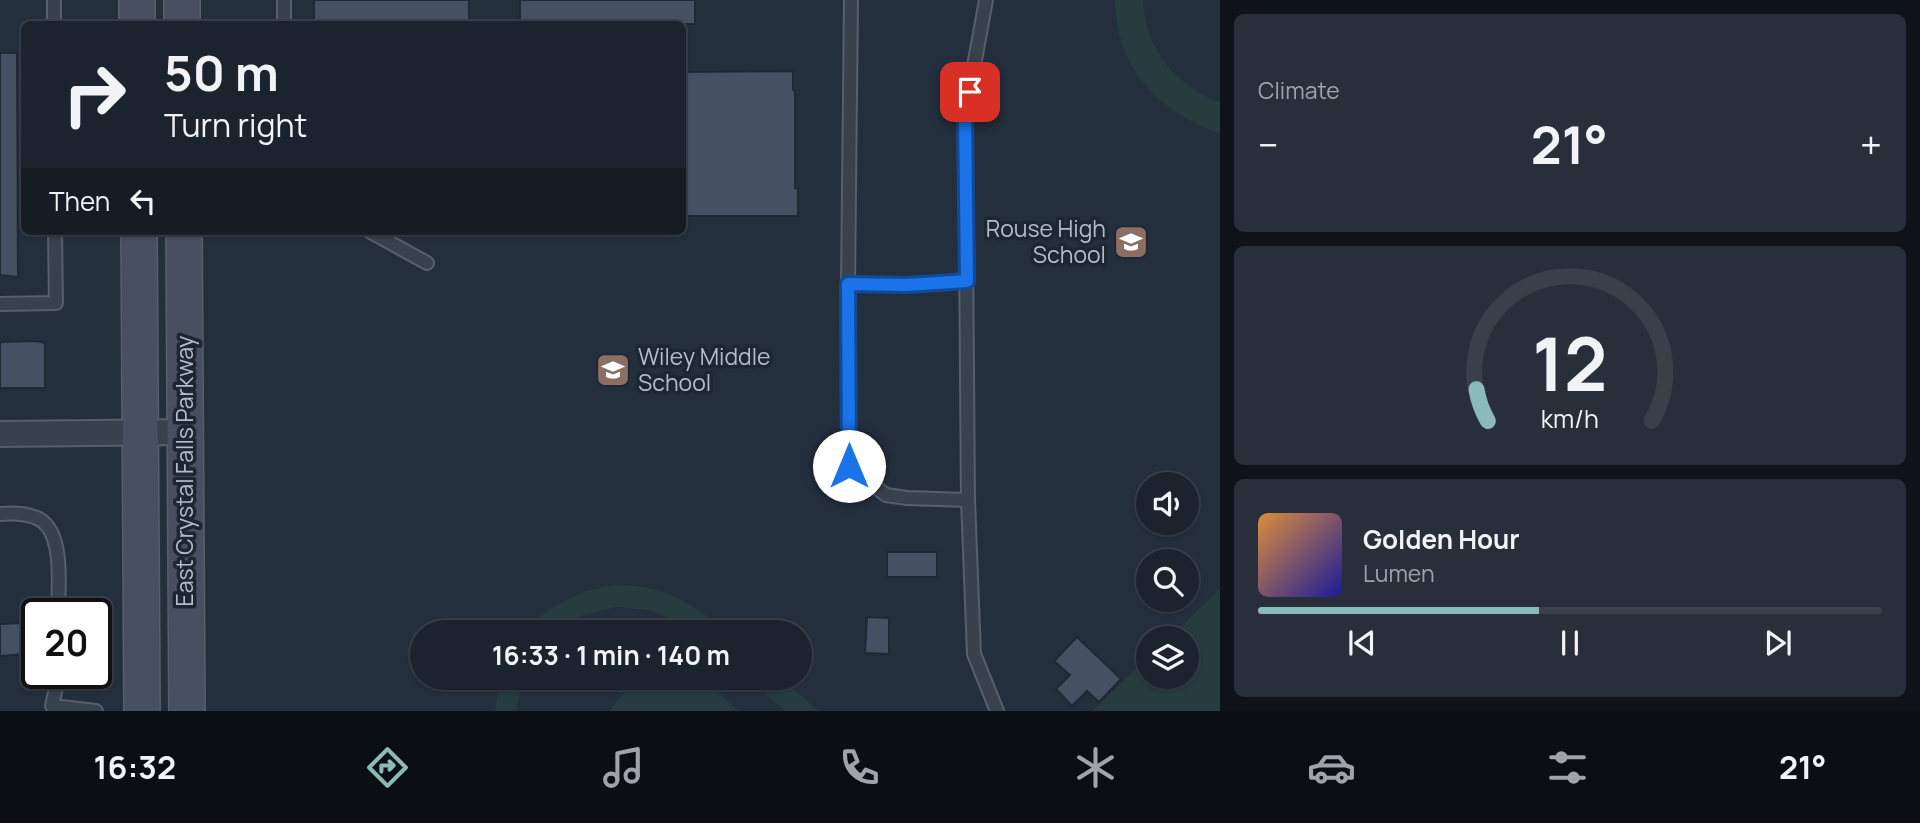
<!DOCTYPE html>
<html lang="en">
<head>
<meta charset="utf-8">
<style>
	body { margin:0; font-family:Manrope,sans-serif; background:#282f3a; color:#f1f3f6; height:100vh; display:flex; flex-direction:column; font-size:26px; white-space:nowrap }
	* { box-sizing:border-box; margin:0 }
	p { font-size:23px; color:#a0a4aa }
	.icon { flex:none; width:38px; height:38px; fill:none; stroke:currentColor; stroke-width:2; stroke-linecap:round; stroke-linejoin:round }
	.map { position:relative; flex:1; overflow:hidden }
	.drawer { display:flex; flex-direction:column; gap:14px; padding:14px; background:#0f1319; width:700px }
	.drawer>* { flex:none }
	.hud { position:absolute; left:21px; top:21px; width:665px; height:214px; border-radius:10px; box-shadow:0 2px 5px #0004,0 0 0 2px #39404a; background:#1b232e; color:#f1f3f6; overflow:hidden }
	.controls { position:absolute; left:1136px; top:472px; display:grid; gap:14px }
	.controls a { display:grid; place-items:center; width:63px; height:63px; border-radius:50%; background:#1b232e; box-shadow:0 2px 5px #0004,0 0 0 2px #39404a; font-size:35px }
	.speed { position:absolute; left:21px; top:598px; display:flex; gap:14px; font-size:35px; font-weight:700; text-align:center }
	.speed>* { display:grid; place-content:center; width:91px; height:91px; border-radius:50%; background:#1b232e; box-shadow:0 2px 5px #0004,0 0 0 2px #39404a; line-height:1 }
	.speed .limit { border:4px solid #111; border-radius:10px; background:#fff; color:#111 }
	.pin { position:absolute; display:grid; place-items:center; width:60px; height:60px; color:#fff; margin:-30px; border-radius:14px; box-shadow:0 4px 10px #0006 }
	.me { position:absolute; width:77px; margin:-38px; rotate:0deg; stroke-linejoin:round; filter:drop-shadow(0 0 5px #0008) }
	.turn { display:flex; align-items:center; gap:24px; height:147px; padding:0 28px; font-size:32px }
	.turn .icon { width:91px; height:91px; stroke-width:2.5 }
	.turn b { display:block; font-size:49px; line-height:60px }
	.then { display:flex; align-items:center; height:66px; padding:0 28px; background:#0003; gap:14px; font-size:26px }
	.big { font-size:52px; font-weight:700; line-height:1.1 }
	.drawer .tile { flex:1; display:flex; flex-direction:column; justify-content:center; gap:10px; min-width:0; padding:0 24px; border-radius:10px; background:#282f3a }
	.drawer .dial { align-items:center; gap:0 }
	.dial svg { height:182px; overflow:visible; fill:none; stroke:#39404a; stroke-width:7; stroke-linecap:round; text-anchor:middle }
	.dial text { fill:#f1f3f6; stroke:none }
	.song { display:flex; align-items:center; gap:21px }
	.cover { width:84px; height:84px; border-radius:10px; background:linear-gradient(135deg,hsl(30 70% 55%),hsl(240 70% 35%)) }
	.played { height:7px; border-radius:4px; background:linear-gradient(90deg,#8bbbb9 45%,#39404a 45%) }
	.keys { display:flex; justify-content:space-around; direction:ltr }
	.heat { display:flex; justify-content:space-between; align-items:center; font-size:38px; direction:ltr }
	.trip { position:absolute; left:410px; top:620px; width:402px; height:70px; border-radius:35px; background:#1b232e; box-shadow:0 2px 5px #0004,0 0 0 2px #39404a; font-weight:700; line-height:70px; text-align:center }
	.tab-bar { display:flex; height:112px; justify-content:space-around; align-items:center; background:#0b0e12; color:#a0a4aa }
	.tab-bar .icon { width:49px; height:49px }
	.tab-bar .on { color:#8bbbb9 }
	.tab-bar b { font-size:32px; color:#f1f3f6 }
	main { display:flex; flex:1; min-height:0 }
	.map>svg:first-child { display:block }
	.green { fill:#263c3f }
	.building { fill:#455162; stroke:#1f2835; stroke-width:2 }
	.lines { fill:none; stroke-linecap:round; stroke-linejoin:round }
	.lane-casing { stroke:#565f6c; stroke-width:16 }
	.street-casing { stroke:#565f6c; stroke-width:28 }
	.secondary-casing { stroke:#565f6c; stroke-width:38 }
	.lane { stroke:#38414e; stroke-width:12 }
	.street { stroke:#38414e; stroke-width:24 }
	.secondary { stroke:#465061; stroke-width:35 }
	.route-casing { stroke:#114b97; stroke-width:18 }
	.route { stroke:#1a73e8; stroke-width:12 }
	.labels { text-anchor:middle; stroke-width:7; stroke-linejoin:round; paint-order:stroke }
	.poi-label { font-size:23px; fill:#b4bcc9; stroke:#1d2633; text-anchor:end }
	.street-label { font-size:23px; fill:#b4bcc9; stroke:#1d2633 }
</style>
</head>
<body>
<main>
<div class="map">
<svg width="1220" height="711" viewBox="0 0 1220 711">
	<rect width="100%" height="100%" fill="#242f3e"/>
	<g class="green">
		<path d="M1115 0H1143C1145 49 1175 85 1220 103V134C1157 110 1117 70 1115 0Z"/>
		<path d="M613 585C663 585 689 600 726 632H692L680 623 649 610 615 607 583 615 555 632H524C549 605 578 591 613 585Z"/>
		<polygon points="1220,589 1220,711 1092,711 1148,657 1148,677 1186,677 1186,639 1168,639"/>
		<polygon points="500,677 523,677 516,711 495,711"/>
		<polygon points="638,677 700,677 739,711 609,711"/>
		<polygon points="746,677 779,677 819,711 785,711"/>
	</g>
	<g class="building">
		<rect x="314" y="0" width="155" height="24"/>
		<rect x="520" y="0" width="175" height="24"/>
		<polygon points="0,53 17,53 18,277 0,275"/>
		<polygon points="793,71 793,90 795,91 795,188 798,189 798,216 682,216 682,72"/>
		<polygon points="36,341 45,343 45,388 0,388 0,342"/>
		<rect x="887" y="552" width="50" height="25"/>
		<polygon points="867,617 889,618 889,654 865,653"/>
		<polygon points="21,623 21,627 37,626 37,653 0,656 0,624"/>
		<polygon points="1077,637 1121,679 1099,702 1087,691 1072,706 1056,689 1070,675 1054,661"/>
	</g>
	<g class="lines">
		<g class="lane-casing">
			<g id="lane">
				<polyline points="54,0 54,24"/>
				<polyline points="851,0 848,284 849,466 886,495 907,498 968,500"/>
				<polyline points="986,0 965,115 968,500 974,654 997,711"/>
				<polyline points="284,24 284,0"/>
				<polyline points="369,231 427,263"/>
				<polyline points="848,284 907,285 967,281"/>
				<polyline points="0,304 56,303 55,231"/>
				<path d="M0 514C13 513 27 513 39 519 65 533 58 589 58 614"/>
				<polyline points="59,674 52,706 96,711"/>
			</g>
		</g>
		<g class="street-casing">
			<polyline id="street" points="0,434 185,432"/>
		</g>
		<g class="secondary-casing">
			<g id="secondary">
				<polyline points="137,0 137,24"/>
				<polyline points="182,0 182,24"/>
				<polyline points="139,231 142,711"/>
				<polyline points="184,231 187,711"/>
			</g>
		</g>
		<use href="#lane" class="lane"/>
		<use href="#street" class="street"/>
		<use href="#secondary" class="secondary"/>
	</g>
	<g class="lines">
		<g class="route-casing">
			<polyline id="route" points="849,466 848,284 907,285 967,281 965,115 970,92"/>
		</g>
		<use href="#route" class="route"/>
	</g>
	<defs>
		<g id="school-square" transform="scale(1.75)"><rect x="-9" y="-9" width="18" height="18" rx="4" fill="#8d6e63" stroke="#1d2633"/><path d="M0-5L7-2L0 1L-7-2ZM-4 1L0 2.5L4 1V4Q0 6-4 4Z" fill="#fff"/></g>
	</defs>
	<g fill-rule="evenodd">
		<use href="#school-square" x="1131" y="242"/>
		<use href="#school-square" x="613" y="370"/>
	</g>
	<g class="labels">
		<g class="poi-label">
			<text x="1106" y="237">Rouse High<tspan x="1106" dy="26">School</tspan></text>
			<text x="638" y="365" text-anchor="start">Wiley Middle<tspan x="638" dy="26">School</tspan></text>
		</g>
		<g class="street-label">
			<text transform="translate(185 471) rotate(-90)" y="8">East Crystal Falls Parkway</text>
		</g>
	</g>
</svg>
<div class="controls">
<a><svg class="icon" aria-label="sound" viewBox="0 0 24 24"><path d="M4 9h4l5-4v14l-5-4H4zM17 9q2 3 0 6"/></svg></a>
<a><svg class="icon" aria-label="search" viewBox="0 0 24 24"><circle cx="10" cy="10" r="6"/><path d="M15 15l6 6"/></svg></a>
<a><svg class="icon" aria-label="layers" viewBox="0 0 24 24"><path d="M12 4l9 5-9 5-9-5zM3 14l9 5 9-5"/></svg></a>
</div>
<div class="speed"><div class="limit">20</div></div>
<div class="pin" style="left:970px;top:92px;background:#d93025"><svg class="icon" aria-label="arrive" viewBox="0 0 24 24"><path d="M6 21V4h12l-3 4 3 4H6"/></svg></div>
<svg class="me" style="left:849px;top:466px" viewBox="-20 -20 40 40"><circle r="19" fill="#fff"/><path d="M0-13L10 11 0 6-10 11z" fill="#1a73e8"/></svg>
<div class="trip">16:33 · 1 min · 140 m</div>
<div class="hud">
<div class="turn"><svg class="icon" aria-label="right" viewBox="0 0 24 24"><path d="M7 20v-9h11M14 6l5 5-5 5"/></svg><div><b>50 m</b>Turn right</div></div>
<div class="then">Then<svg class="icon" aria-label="left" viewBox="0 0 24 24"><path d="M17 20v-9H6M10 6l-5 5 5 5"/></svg></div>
</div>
</div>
<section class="drawer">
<div class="tile"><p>Climate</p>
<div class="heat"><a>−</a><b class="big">21°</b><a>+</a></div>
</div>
<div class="tile dial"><svg viewBox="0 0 100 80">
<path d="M14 69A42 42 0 1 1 86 69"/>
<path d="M14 69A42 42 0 0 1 9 55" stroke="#8bbbb9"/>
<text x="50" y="56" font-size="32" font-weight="700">12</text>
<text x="50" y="72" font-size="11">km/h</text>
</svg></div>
<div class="tile">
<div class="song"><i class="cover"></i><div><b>Golden Hour</b><p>Lumen</p></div></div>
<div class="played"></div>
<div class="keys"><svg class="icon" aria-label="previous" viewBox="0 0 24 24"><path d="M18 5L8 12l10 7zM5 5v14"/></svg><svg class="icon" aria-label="pause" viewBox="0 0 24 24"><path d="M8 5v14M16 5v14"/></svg><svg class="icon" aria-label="next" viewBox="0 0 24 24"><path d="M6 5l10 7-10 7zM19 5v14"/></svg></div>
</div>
</section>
</main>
<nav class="tab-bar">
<b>16:32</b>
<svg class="icon on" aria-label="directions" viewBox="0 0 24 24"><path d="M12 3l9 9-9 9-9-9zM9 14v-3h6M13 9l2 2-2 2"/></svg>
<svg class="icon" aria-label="music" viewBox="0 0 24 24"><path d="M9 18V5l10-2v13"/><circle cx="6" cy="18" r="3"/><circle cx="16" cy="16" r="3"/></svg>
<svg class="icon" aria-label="phone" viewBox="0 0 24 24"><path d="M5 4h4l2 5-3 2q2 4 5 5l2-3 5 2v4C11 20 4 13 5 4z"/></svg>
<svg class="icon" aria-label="climate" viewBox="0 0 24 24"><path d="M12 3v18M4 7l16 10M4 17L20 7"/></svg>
<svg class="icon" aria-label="car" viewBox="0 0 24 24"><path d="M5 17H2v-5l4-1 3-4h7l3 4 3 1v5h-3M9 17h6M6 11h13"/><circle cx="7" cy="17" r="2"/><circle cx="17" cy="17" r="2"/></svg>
<svg class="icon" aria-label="filters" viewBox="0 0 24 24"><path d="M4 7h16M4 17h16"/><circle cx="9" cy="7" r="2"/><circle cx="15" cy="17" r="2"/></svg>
<b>21°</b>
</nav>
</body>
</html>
